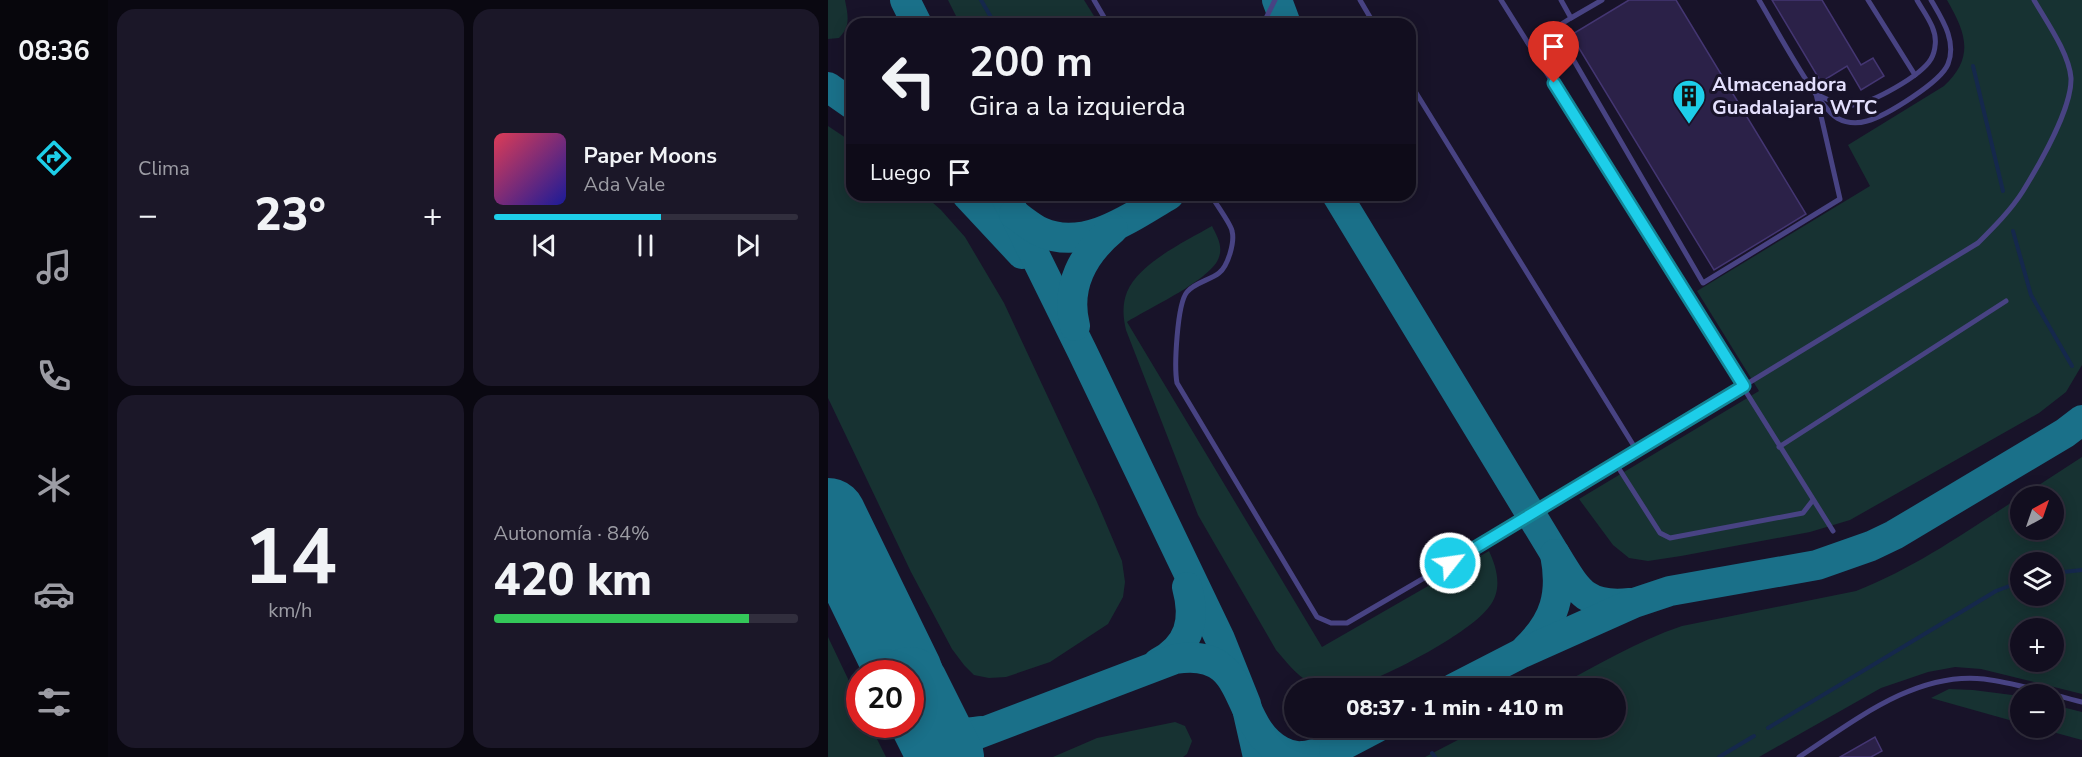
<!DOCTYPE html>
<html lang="es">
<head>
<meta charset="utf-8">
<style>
	body { margin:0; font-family:"Nunito Sans",sans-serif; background:#1b1728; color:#f1f3f6; height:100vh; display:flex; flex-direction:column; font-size:22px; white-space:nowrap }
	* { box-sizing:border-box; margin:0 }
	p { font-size:20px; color:#9c9ca4 }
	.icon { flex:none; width:33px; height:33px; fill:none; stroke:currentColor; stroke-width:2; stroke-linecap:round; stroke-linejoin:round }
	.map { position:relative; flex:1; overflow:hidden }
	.drawer { display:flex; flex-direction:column; gap:9px; padding:9px; background:#0a0811; width:720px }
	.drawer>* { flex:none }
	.hud { position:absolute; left:18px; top:18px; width:570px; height:183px; border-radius:18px; box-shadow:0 3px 15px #0003,0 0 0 2px #312e3d; background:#120e1f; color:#f1f3f6; overflow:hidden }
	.needle { width:39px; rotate:40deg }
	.controls { position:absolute; left:1182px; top:486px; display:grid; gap:12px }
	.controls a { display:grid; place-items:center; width:54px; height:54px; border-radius:50%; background:#120e1f; box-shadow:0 3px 15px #0003,0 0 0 2px #312e3d; font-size:30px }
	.speed { position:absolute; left:18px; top:660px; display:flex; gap:12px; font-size:30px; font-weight:700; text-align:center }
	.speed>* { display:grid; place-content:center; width:78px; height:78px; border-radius:50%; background:#120e1f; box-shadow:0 3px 15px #0003,0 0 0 2px #312e3d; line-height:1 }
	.speed .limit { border:9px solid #d22; background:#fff; color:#111 }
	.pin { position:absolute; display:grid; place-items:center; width:51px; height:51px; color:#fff; margin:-62px -26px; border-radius:50% 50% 50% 0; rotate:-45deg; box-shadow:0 0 6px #0007 }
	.pin .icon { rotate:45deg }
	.me { position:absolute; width:66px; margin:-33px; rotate:60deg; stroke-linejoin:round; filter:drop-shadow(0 0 4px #0008) }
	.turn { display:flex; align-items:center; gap:21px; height:126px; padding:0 24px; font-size:27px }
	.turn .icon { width:78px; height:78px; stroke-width:2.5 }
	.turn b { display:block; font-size:42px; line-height:51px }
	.then { display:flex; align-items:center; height:57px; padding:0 24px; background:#0003; gap:12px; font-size:22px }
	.big { font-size:45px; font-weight:800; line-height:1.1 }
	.drawer .tile { flex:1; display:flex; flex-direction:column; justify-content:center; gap:9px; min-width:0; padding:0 21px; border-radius:18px; background:#1b1728 }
	.drawer .dial { align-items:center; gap:0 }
	.dial b { font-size:78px; line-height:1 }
	.song { display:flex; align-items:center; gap:18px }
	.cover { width:72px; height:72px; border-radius:9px; background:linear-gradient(135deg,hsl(350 70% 55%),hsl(240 70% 35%)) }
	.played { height:6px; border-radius:3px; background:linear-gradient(90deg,#1dcee9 55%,#312e3d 55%) }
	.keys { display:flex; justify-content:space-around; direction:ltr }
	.heat { display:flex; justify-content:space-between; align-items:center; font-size:33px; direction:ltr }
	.charge { height:9px; border-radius:4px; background:linear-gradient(90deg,#34c759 84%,#312e3d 0) }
	.drawer .tiles { flex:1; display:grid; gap:9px; grid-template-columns:repeat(2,1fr) }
	.trip { position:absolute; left:456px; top:678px; width:342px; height:60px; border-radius:30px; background:#120e1f; box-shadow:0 3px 15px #0003,0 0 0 2px #312e3d; font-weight:800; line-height:60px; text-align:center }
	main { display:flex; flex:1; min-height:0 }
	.dock { display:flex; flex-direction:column; width:108px; justify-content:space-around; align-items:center; background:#07060c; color:#9c9ca4 }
	.dock .icon { width:42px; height:42px }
	.dock .selected { color:#1dcee9 }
	.dock b { font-size:27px; color:#f1f3f6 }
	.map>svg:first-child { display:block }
	.green { fill:#173232; fill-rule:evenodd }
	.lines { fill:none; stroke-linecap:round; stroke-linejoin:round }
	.stream { stroke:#15284c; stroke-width:4 }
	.taxiway { stroke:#1a7089; stroke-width:30 }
	.runway { stroke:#1a7089; stroke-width:76 }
	.building { fill:#2b2148; stroke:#443672; stroke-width:1.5 }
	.lane { stroke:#484383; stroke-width:5 }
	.route-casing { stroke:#138697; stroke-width:15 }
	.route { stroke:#1dcee9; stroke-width:10 }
	.labels { text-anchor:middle; stroke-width:6; stroke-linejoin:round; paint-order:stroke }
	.poi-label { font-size:20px; font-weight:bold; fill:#e3dffc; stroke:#181329; text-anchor:start }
</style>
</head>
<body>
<main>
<nav class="dock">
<b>08:36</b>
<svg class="icon selected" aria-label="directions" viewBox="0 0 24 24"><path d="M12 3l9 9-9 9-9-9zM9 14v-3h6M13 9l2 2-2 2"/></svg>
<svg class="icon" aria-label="music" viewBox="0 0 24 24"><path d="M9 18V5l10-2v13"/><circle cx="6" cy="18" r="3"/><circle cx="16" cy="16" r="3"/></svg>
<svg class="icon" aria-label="phone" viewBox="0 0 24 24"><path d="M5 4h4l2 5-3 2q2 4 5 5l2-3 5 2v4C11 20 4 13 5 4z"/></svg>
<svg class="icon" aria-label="climate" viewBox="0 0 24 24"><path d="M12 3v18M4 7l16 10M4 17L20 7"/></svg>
<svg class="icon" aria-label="car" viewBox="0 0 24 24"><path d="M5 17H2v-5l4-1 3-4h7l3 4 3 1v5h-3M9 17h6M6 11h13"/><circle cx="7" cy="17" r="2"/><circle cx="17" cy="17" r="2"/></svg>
<svg class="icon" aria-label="filters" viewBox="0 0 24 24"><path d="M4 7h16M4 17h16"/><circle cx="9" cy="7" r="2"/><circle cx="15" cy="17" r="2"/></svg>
</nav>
<section class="drawer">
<div class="tiles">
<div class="tile"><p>Clima</p>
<div class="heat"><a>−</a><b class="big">23°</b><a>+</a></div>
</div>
<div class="tile">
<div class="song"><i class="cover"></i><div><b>Paper Moons</b><p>Ada Vale</p></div></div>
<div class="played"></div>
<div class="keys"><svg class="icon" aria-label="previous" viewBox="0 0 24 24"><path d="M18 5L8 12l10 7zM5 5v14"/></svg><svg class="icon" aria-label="pause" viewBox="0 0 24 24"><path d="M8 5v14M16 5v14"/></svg><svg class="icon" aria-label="next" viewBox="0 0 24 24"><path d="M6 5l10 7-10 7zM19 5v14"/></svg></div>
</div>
<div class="tile dial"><b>14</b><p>km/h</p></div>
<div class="tile"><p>Autonomía · 84%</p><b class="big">420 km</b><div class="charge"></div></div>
</div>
</section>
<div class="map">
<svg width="1254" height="757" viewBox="0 0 1254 757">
	<rect width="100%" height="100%" fill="#181329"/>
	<g class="green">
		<path d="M0 0H17C20 16 23 26 11 38L0 39Z"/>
		<polygon points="120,0 256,0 271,24 132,24"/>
		<path d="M1119 0H1254V365L1238 392 1211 413 1022 520 982 532 853 556 820 561 801 558 785 545 751 499 931 391 869 291 1042 186 1020 145 1116 86C1147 57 1138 33 1119 0Z"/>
		<polygon points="0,126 24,142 24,195 96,195 113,210 137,237 176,303 269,502 294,561 297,582 295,597 280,624 222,662 178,677 161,678 146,675 136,665 124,649 83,572 0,398"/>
		<path d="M384 226C389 236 395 246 391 257 385 279 319 309 299 322L494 647 661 551C669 568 675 590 661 607 643 631 577 666 548 678 533 684 495 690 481 682 468 675 457 660 448 650L370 515 298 330C295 317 294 305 299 292 311 263 358 241 384 226Z"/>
		<path d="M1254 457V694L1153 669 1127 667 1100 672 1053 688 931 757H597L653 728H788V688H726C768 666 809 641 854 626L1028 591C1087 568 1139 531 1192 497V530H1226V496H1194ZM1226 562V596H1192V562ZM1226 628V662H1192V628Z"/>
		<polygon points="0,637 31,702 32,724 42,725 58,757 0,757"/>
		<polygon points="1121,689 1145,690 1192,696 1192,723 1103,698"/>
		<polygon points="1226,705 1254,712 1254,740 1210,728 1226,728"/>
		<polygon points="347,722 357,726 364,741 359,754 355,757 225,757 269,738"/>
	</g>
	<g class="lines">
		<g class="stream">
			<polyline points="153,0 167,24"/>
			<polyline points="1145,66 1175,191"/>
			<polyline points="1185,231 1203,295 1244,366"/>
			<polyline points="1226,573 1254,570"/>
			<polyline points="940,728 1168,591 1192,582"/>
			<polyline points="604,753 607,757"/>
			<polyline points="891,757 926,736"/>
		</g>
		<g class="taxiway">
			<polyline points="77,0 89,24"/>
			<polyline points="449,0 458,24"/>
			<polyline points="0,87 24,104"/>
			<polyline points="139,195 194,254"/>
			<polyline points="177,195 254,351 392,639 418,704 430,757"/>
			<polyline points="509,195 727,554"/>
			<path d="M186 214C195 220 204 228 213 232 257 252 305 216 341 195"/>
			<path d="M247 326C237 286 255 254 285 229"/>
			<path d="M698 649C727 621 735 594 727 554 749 589 756 608 802 603"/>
			<path d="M330 663C362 646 368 620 359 587"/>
			<path d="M82 684C101 713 113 739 153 731"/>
			<polyline points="626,688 694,653 806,603 842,591 989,565 1043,546 1066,535 1237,433 1254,420"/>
			<path d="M113 748 347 659C424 646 404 726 453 751 460 755 467 757 475 756 492 755 508 746 523 740"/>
			<polyline points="506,750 548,728"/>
		</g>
		<g class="runway">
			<polyline points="0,516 77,674"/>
			<polyline points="82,685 118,757"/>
		</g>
	</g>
	<g class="building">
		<polygon points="801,0 848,0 978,214 886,270 743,35"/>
		<polygon points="944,0 994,0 1033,65 1045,58 1056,76 1033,90 1019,66 993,82"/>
		<polygon points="1047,737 1054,751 1043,757 1012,757"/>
	</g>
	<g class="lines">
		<g class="lane">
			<polyline points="266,0 280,24"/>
			<polyline points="532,0 546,24"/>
			<polyline points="673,0 1005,531"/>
			<polyline points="733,0 743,18 774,0"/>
			<path d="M931 0C946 25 988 104 1009 118 1018 123 1029 124 1039 121 1058 116 1113 82 1120 64 1129 41 1114 19 1103 0"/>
			<polyline points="1040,0 1087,75"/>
			<polyline points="743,18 727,28 875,283 1012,199 988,94"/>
			<polyline points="435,24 447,0"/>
			<polyline points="700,43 727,28"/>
			<path d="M990 95C1001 100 1012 106 1025 105 1044 103 1093 76 1103 59 1105 56 1107 49 1107 46 1110 29 1096 13 1089 0"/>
			<path d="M383 195C387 203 403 224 404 231 407 242 400 266 391 273 382 280 366 283 359 292 349 304 346 367 349 383L489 617 503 623H519L704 515 809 451 582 83"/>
			<polyline points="951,447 1178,301"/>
			<path d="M809 451 1150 243C1166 227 1183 210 1195 191 1211 165 1244 108 1243 78 1241 53 1218 21 1206 0"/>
			<polyline points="788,464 832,533 842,538 975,513 985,500"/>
			<path d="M971 757C1025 722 1087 671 1156 679 1189 683 1222 694 1254 702"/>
		</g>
	</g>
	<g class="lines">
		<g class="route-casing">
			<polyline id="route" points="622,563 916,386 726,83"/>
		</g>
		<use href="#route" class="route"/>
	</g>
	<defs>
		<g id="building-pin" transform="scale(1.725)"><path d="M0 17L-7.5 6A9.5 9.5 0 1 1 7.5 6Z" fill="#1dcee9" stroke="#181329"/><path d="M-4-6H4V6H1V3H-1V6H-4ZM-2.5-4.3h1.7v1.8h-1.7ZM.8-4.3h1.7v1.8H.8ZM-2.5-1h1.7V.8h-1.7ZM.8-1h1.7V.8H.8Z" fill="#111"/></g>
	</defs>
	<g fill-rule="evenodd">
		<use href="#building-pin" x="861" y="96"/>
	</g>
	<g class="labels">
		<g class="poi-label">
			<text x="884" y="91">Almacenadora<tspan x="884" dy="23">Guadalajara WTC</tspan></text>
		</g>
	</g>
</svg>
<div class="controls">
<a><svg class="needle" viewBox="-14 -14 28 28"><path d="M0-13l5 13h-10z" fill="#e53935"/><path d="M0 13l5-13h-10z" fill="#9c9ca4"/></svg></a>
<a><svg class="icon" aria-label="layers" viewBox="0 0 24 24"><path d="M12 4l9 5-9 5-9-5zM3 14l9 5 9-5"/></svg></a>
<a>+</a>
<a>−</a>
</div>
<div class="speed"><div class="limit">20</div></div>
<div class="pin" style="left:726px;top:83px;background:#d93025"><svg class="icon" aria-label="arrive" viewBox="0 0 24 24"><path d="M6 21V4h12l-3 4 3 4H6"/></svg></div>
<svg class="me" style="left:622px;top:563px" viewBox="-20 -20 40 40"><circle r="17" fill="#1dcee9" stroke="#fff" stroke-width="3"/><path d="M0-11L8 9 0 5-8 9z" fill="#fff"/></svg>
<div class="trip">08:37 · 1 min · 410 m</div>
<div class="hud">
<div class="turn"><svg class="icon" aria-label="left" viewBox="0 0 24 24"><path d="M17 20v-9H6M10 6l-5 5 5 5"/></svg><div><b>200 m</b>Gira a la izquierda</div></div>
<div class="then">Luego<svg class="icon" aria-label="arrive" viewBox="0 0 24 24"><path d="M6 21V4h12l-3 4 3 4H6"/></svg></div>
</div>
</div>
</main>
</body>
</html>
